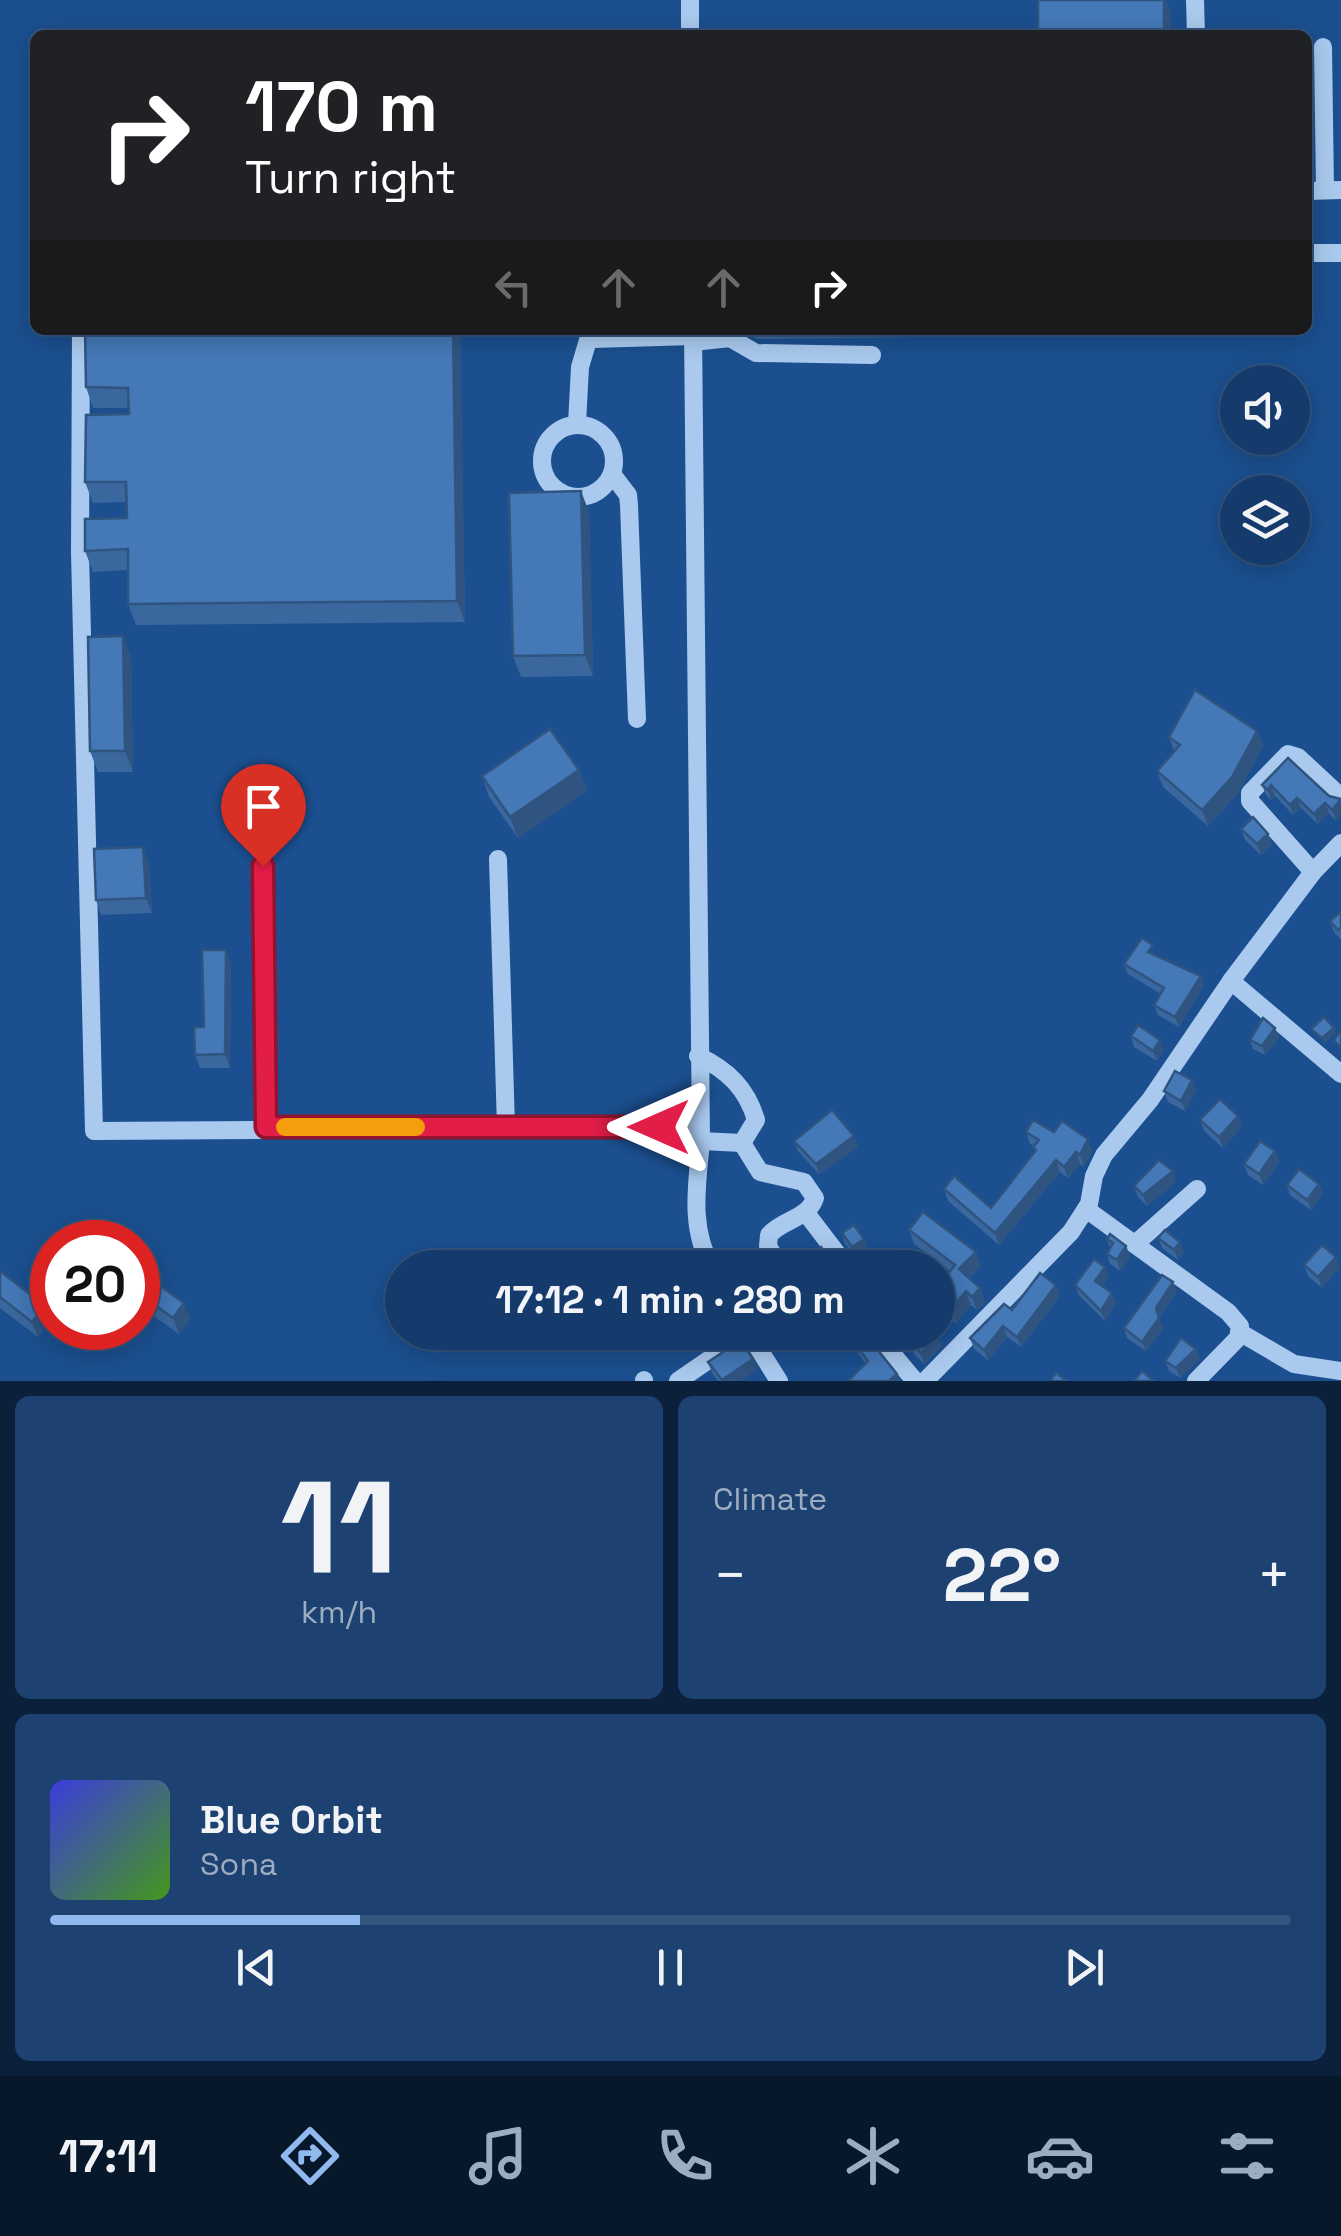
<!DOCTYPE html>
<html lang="en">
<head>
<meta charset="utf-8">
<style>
	body { margin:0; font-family:"Space Grotesk",sans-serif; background:#1d4271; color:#f1f3f6; height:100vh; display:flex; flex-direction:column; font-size:38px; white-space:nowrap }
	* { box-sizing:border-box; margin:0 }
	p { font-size:32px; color:#9dadc1 }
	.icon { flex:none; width:55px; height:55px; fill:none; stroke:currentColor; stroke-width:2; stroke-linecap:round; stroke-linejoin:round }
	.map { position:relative; height:1381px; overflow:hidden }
	.details { display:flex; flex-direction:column; gap:15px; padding:15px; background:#0b203b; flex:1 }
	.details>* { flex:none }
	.top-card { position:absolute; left:30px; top:30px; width:1282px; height:305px; border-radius:15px; box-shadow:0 5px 25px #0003,0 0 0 2px #33557e; background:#202124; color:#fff; overflow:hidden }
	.fabs { position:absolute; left:1220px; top:365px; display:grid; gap:20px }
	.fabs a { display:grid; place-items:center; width:90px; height:90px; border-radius:50%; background:#143b6b; box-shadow:0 5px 25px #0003,0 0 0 2px #33557e; font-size:50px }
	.speed { position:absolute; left:30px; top:1220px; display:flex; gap:20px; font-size:50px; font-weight:700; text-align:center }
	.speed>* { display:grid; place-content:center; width:130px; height:130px; border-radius:50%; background:#143b6b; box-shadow:0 5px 25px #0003,0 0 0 2px #33557e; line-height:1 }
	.speed .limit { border:15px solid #d22; background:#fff; color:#111 }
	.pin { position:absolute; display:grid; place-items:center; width:85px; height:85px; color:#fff; margin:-102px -42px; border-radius:50% 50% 50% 0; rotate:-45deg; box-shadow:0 0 10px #0007 }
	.pin .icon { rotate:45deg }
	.me { position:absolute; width:110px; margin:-55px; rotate:270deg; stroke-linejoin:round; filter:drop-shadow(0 0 8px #0008) }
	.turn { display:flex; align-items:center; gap:35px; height:210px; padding:0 50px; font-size:45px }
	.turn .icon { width:130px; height:130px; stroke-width:2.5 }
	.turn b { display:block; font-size:70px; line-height:85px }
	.lanes { display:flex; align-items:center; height:95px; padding:0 50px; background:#0003; justify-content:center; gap:50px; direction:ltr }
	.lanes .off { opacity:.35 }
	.big { font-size:75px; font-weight:700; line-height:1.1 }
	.details .widget { flex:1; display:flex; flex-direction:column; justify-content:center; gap:15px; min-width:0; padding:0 35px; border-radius:15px; background:#1d4271 }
	.details .dial { align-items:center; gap:0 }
	.dial b { font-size:130px; line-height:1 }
	.song { display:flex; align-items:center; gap:30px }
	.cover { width:120px; height:120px; border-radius:15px; background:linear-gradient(135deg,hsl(240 70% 55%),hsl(100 70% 35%)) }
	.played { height:10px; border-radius:5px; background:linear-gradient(90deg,#90b9f0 25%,#33557e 25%) }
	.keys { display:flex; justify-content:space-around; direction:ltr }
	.heat { display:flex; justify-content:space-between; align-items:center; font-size:55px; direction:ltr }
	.details .tiles { flex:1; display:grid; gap:15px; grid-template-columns:1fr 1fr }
	.widget:last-child { grid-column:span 2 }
	.trip { position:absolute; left:385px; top:1250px; width:570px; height:100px; border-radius:50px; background:#143b6b; box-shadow:0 5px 25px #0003,0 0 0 2px #33557e; font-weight:700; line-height:100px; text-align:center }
	.tabs { display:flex; height:160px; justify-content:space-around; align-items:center; background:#08182b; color:#9dadc1 }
	.tabs .icon { width:70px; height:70px }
	.tabs .on { color:#90b9f0 }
	.tabs b { font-size:45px; color:#f1f3f6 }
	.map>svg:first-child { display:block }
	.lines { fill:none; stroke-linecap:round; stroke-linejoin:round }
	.minor { stroke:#a9c9ee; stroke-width:18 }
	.wall { fill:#3a679d }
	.shaded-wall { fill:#305480 }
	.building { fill:#4478b7; stroke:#305480; stroke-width:2.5 }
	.route-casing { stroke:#92132f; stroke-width:25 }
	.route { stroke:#e11d48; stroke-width:18 }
	.slow { stroke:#f59e0b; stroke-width:18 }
</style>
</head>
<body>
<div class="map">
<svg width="1341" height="1381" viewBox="0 0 1341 1381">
	<rect width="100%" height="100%" fill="#1b4f8f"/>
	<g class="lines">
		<g class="minor">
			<polyline points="690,0 690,35"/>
			<polyline points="1195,0 1196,35"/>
			<polyline points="1323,47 1325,190"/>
			<polyline points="1308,191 1341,190"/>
			<polyline points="1308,253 1341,253"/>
			<polyline points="81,330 80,552 94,1131 698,1127"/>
			<path d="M693 330 701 1141C697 1185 689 1227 712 1268"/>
			<polyline points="592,339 693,336"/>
			<polyline points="693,342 730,338 756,353 872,355"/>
			<polyline points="577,424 580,367 591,330"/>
			<circle cx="578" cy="461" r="36"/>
			<polyline points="612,474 628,495 629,505 637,719"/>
			<polyline points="498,859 506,1128"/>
			<polyline points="263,866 266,1127"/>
			<polyline points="1313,872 1341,843"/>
			<polyline points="1231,981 1341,1074"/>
			<path d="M698 1056C728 1070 747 1089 756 1120L742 1143 701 1141"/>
			<path d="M742 1143 760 1172 804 1182 815 1198C808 1219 783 1219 769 1235L768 1246 781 1268"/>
			<polyline points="1086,1209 1228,1312 1240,1326 1238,1338 1196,1381"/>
			<polyline points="806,1213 848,1268"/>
			<polyline points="1135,1244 1197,1189"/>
			<polyline points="748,1332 779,1381"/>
			<polyline points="874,1332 915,1381"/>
			<polyline points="1241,1333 1294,1364 1341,1371"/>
			<polyline points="644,1380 644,1381"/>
			<polyline points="678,1381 749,1332"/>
			<polyline points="925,1381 1071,1232 1089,1204 1094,1176 1104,1155 1150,1100 1231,981 1313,872 1250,801 1250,793 1288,754 1298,757 1341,797"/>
		</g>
	</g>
	<g class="wall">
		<polygon points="748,330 1246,330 1246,333 757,339 750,335"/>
		<polygon points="460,332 465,622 136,625 128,604 128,570 93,572 85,551 127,518 127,502 93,503 85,482 129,414 129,408 93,408 86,387"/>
		<polygon points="589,512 593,676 521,677 513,656"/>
		<polygon points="123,636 131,657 133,772 98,772 90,751"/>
		<polygon points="1257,731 1263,746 1238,793 1208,826 1163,787 1157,771 1174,751 1169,737"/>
		<polygon points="579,770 587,791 518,838 489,797 482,776"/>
		<polygon points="1262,785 1329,796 1336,821 1329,813 1318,824 1301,808 1293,815 1275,796 1271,800 1266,795"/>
		<polygon points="1241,829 1268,834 1272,844 1261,855 1245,840"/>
		<polygon points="149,863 152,913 101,915 96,900"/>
		<polygon points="1341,912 1341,940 1334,932 1330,921"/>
		<polygon points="1156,955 1204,985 1179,1027 1158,1015 1154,1005 1161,994 1128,974 1124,964"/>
		<polygon points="231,964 230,1068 200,1068 195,1055 204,1027"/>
		<polygon points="1275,1028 1279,1038 1265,1055 1253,1049 1250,1040"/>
		<polygon points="1131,1036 1164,1050 1157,1061 1134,1047"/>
		<polygon points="1192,1080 1196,1090 1185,1111 1168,1102 1164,1091"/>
		<polygon points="1238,1116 1242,1126 1223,1148 1204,1131 1200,1120"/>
		<polygon points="1026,1132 1054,1132 1092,1151 1084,1167 1080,1164 1068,1178 1060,1172 999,1245 948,1201 944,1189 991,1208 1035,1152 1034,1146 1030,1144"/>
		<polygon points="854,1136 858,1147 819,1174 798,1151 794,1141"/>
		<polygon points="1275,1151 1279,1162 1263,1185 1248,1175 1244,1164"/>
		<polygon points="1176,1182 1147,1206 1138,1197 1134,1186"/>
		<polygon points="1287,1185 1323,1194 1311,1210 1290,1195"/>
		<polygon points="909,1230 981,1265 969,1278 985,1302 977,1310 971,1305 956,1323 938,1308 938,1286 950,1271 914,1244"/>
		<polygon points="842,1233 864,1239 868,1250 856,1258 845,1244"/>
		<polygon points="1158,1238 1180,1242 1184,1252 1178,1260 1162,1248"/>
		<polygon points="1107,1239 1126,1246 1130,1256 1120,1271 1110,1264 1107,1254 1110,1248"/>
		<polygon points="1304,1265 1340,1267 1322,1288 1308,1276"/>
		<polygon points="138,1270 190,1319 179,1334 138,1305"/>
		<polygon points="0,1271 50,1321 38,1337 0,1308"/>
		<polygon points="1109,1277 1102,1286 1112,1293 1116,1304 1105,1321 1079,1295 1075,1285"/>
		<polygon points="1177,1291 1159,1318 1163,1328 1146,1351 1127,1338 1124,1328"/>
		<polygon points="1060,1296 1021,1347 1007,1337 988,1360 974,1349 970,1338 1012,1310"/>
		<polygon points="938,1336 942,1346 924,1364 914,1354 910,1343"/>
		<polygon points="854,1343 900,1381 866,1364 858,1353"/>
		<polygon points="1196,1349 1200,1359 1180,1378 1169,1371 1165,1361"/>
		<polygon points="753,1359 757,1369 740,1381 718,1381 712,1373 708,1362"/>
	</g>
	<g class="shaded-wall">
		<polygon points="1164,0 1166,0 1171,14 1171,35 1164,35"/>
		<polygon points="453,330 460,330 460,332 465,622 457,601"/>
		<polygon points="581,491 589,512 593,676 585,655"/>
		<polygon points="123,636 131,657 133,772 125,751"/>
		<polygon points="1257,731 1263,746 1238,793 1208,826 1202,810"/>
		<polygon points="579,770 587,791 518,838 510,817"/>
		<polygon points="1271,785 1275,796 1271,800 1268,790"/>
		<polygon points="1297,798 1301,808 1293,815 1290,805"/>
		<polygon points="1341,799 1341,814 1336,821 1332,810"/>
		<polygon points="1325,803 1329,813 1318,824 1314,814"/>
		<polygon points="1268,834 1272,844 1261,855 1257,844"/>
		<polygon points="143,847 149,863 152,913 146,898"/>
		<polygon points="226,950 231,964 230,1068 225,1054"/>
		<polygon points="1201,976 1204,985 1179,1027 1175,1017"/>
		<polygon points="1275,1028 1279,1038 1265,1055 1262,1046"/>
		<polygon points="1334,1028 1336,1033 1324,1044 1322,1038"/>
		<polygon points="1160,1040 1164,1050 1157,1061 1153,1051"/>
		<polygon points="1192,1080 1196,1090 1185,1111 1181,1101"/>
		<polygon points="1238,1116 1242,1126 1223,1148 1219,1137"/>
		<polygon points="854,1136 858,1147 819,1174 816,1164"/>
		<polygon points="1088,1139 1092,1151 1084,1167 1080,1155"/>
		<polygon points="1275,1151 1279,1162 1263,1185 1259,1174"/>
		<polygon points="1076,1152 1080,1164 1068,1178 1064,1167"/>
		<polygon points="1056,1160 1060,1172 999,1245 995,1233"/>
		<polygon points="1173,1171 1176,1182 1147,1206 1143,1195"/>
		<polygon points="1319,1184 1323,1194 1311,1210 1307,1200"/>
		<polygon points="864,1239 868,1250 856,1258 852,1247"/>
		<polygon points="1180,1242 1184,1252 1178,1260 1174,1250"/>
		<polygon points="1126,1246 1130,1256 1120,1271 1117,1260"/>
		<polygon points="976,1252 981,1265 964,1282 959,1269"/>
		<polygon points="1336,1257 1340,1267 1322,1288 1318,1277"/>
		<polygon points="1105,1267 1109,1277 1099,1291 1095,1281"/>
		<polygon points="1173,1282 1177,1291 1159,1318 1156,1308"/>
		<polygon points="1056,1285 1060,1296 1021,1347 1017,1337"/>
		<polygon points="980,1288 985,1302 977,1310 972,1297"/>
		<polygon points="966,1291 971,1305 956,1323 950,1310"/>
		<polygon points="1112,1293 1116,1304 1105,1321 1101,1311"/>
		<polygon points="184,1303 190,1319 179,1334 173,1318"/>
		<polygon points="45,1306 50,1321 38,1337 32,1322"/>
		<polygon points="1159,1318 1163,1328 1146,1351 1142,1342"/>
		<polygon points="1003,1326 1007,1337 988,1360 984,1350"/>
		<polygon points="938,1336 942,1346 924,1364 921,1353"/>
		<polygon points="1196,1349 1200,1359 1180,1378 1176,1368"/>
		<polygon points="753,1359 757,1369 740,1381 722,1381"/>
		<polygon points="897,1374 900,1381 889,1381"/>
	</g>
	<g class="building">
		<rect x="1038" y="0" width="126" height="35"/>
		<polygon points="85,330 453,330 457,601 128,604 128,549 85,551 85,519 127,518 126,482 85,482 86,415 129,414 128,388 86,387"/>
		<polygon points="581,491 585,655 513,656 509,493"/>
		<polygon points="123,636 125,751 90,751 88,637"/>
		<polygon points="1195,690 1257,731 1232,777 1202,810 1157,771 1180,745 1169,737"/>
		<polygon points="550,729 579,770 510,817 482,776"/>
		<polygon points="1288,758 1329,796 1341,799 1332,810 1325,803 1314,814 1297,798 1290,805 1271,785 1268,790 1262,785"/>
		<polygon points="1253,817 1268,834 1257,844 1241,829"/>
		<polygon points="143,847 146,898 96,900 94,849"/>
		<polygon points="1341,912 1341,928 1338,930 1330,921"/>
		<polygon points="1142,938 1153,945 1148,952 1201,976 1175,1017 1154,1005 1164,988 1124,964"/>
		<polygon points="202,950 226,950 225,1054 195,1055 194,1027 204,1027"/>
		<polygon points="1324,1017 1334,1028 1322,1038 1311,1029"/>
		<polygon points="1263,1018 1275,1028 1262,1046 1250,1040"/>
		<polygon points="1138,1025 1160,1040 1153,1051 1131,1036"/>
		<polygon points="1341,1031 1341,1048 1334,1040"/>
		<polygon points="1175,1071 1192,1080 1181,1101 1164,1091"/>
		<polygon points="1220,1099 1238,1116 1219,1137 1200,1120"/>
		<polygon points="832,1110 854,1136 816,1164 794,1141"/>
		<polygon points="1033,1120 1054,1132 1062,1121 1088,1139 1080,1155 1076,1152 1064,1167 1056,1160 995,1233 944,1189 954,1176 991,1208 1036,1150 1033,1147 1039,1140 1026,1132"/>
		<polygon points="1260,1141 1275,1151 1259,1174 1244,1164"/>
		<polygon points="1159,1160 1173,1171 1143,1195 1134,1186"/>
		<polygon points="1299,1169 1319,1184 1307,1200 1287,1185"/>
		<polygon points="923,1212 976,1252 959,1269 980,1288 972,1297 966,1291 950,1310 938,1299 938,1286 955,1265 909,1230"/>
		<polygon points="854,1225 864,1239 852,1247 842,1233"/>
		<polygon points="1165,1230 1180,1242 1174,1250 1158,1238"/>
		<polygon points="1110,1234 1126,1246 1117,1260 1107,1254 1113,1243 1107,1239"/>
		<polygon points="1322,1245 1336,1257 1318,1277 1304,1265"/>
		<polygon points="821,1247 836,1267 806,1268 801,1261"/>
		<polygon points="757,1254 767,1268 749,1268 745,1263"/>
		<polygon points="1094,1259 1105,1267 1095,1281 1112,1293 1101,1311 1075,1285"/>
		<polygon points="138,1270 184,1303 173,1318 138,1293"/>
		<polygon points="0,1271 45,1306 32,1322 0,1297"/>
		<polygon points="1040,1273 1056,1285 1017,1337 1003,1326 984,1350 970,1338 1004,1304 1012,1310"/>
		<polygon points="1162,1275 1173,1282 1156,1308 1159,1318 1142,1342 1124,1328"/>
		<polygon points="920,1332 934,1332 938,1336 921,1353 910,1343"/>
		<polygon points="865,1334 897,1374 889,1381 848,1381 868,1361 854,1343"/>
		<polygon points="1181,1338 1196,1349 1176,1368 1165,1361"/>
		<polygon points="741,1340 753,1359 722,1380 708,1362"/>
		<polygon points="1142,1371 1154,1381 1134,1381"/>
		<polygon points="1056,1373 1067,1381 1050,1381"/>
	</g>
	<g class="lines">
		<g class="route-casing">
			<polyline id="route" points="263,866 266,1127 659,1127"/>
		</g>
		<use href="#route" class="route"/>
		<polyline class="slow" points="285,1127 416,1127"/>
	</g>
</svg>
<div class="fabs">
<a><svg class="icon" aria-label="sound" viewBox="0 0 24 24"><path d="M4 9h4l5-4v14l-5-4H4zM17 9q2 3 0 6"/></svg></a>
<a><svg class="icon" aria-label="layers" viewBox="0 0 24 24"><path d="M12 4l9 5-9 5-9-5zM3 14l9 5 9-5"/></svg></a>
</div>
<div class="speed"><div class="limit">20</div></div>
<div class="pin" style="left:263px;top:866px;background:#d93025"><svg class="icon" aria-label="arrive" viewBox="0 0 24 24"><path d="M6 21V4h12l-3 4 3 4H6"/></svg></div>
<svg class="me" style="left:659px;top:1127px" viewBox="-20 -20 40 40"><path d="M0-17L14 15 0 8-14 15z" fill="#e11d48" stroke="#fff" stroke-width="4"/></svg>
<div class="trip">17:12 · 1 min · 280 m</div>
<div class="top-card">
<div class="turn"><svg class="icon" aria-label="right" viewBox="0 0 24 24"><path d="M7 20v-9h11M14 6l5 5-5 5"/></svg><div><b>170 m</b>Turn right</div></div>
<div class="lanes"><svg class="icon off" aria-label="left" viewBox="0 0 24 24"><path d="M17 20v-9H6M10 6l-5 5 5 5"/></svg><svg class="icon off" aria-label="ahead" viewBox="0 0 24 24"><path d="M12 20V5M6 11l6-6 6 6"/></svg><svg class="icon off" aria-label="ahead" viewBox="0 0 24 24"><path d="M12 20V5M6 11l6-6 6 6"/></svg><svg class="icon" aria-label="right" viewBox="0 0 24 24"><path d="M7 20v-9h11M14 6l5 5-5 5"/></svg></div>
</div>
</div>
<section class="details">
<div class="tiles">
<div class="widget dial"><b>11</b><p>km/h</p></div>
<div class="widget"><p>Climate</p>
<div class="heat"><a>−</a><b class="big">22°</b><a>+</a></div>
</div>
<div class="widget">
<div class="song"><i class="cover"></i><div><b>Blue Orbit</b><p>Sona</p></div></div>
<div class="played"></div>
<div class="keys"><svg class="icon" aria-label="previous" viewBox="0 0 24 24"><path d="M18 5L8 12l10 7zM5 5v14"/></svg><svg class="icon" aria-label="pause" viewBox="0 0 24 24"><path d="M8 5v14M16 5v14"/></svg><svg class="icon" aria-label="next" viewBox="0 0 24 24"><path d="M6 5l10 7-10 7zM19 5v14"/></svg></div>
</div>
</div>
</section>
<nav class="tabs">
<b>17:11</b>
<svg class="icon on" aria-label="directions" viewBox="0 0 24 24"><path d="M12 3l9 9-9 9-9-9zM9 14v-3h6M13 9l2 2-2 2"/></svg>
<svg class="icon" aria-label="music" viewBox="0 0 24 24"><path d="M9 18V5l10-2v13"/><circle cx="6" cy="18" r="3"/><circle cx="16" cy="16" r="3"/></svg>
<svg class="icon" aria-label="phone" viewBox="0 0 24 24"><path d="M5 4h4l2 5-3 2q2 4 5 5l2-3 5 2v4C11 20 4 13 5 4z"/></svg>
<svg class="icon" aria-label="climate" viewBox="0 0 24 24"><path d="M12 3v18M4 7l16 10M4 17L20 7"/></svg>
<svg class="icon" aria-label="car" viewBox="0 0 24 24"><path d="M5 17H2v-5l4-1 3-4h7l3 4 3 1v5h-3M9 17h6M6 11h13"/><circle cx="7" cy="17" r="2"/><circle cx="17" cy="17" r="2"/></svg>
<svg class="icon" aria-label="filters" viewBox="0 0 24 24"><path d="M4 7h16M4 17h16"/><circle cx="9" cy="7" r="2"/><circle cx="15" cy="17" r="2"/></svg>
</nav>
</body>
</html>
